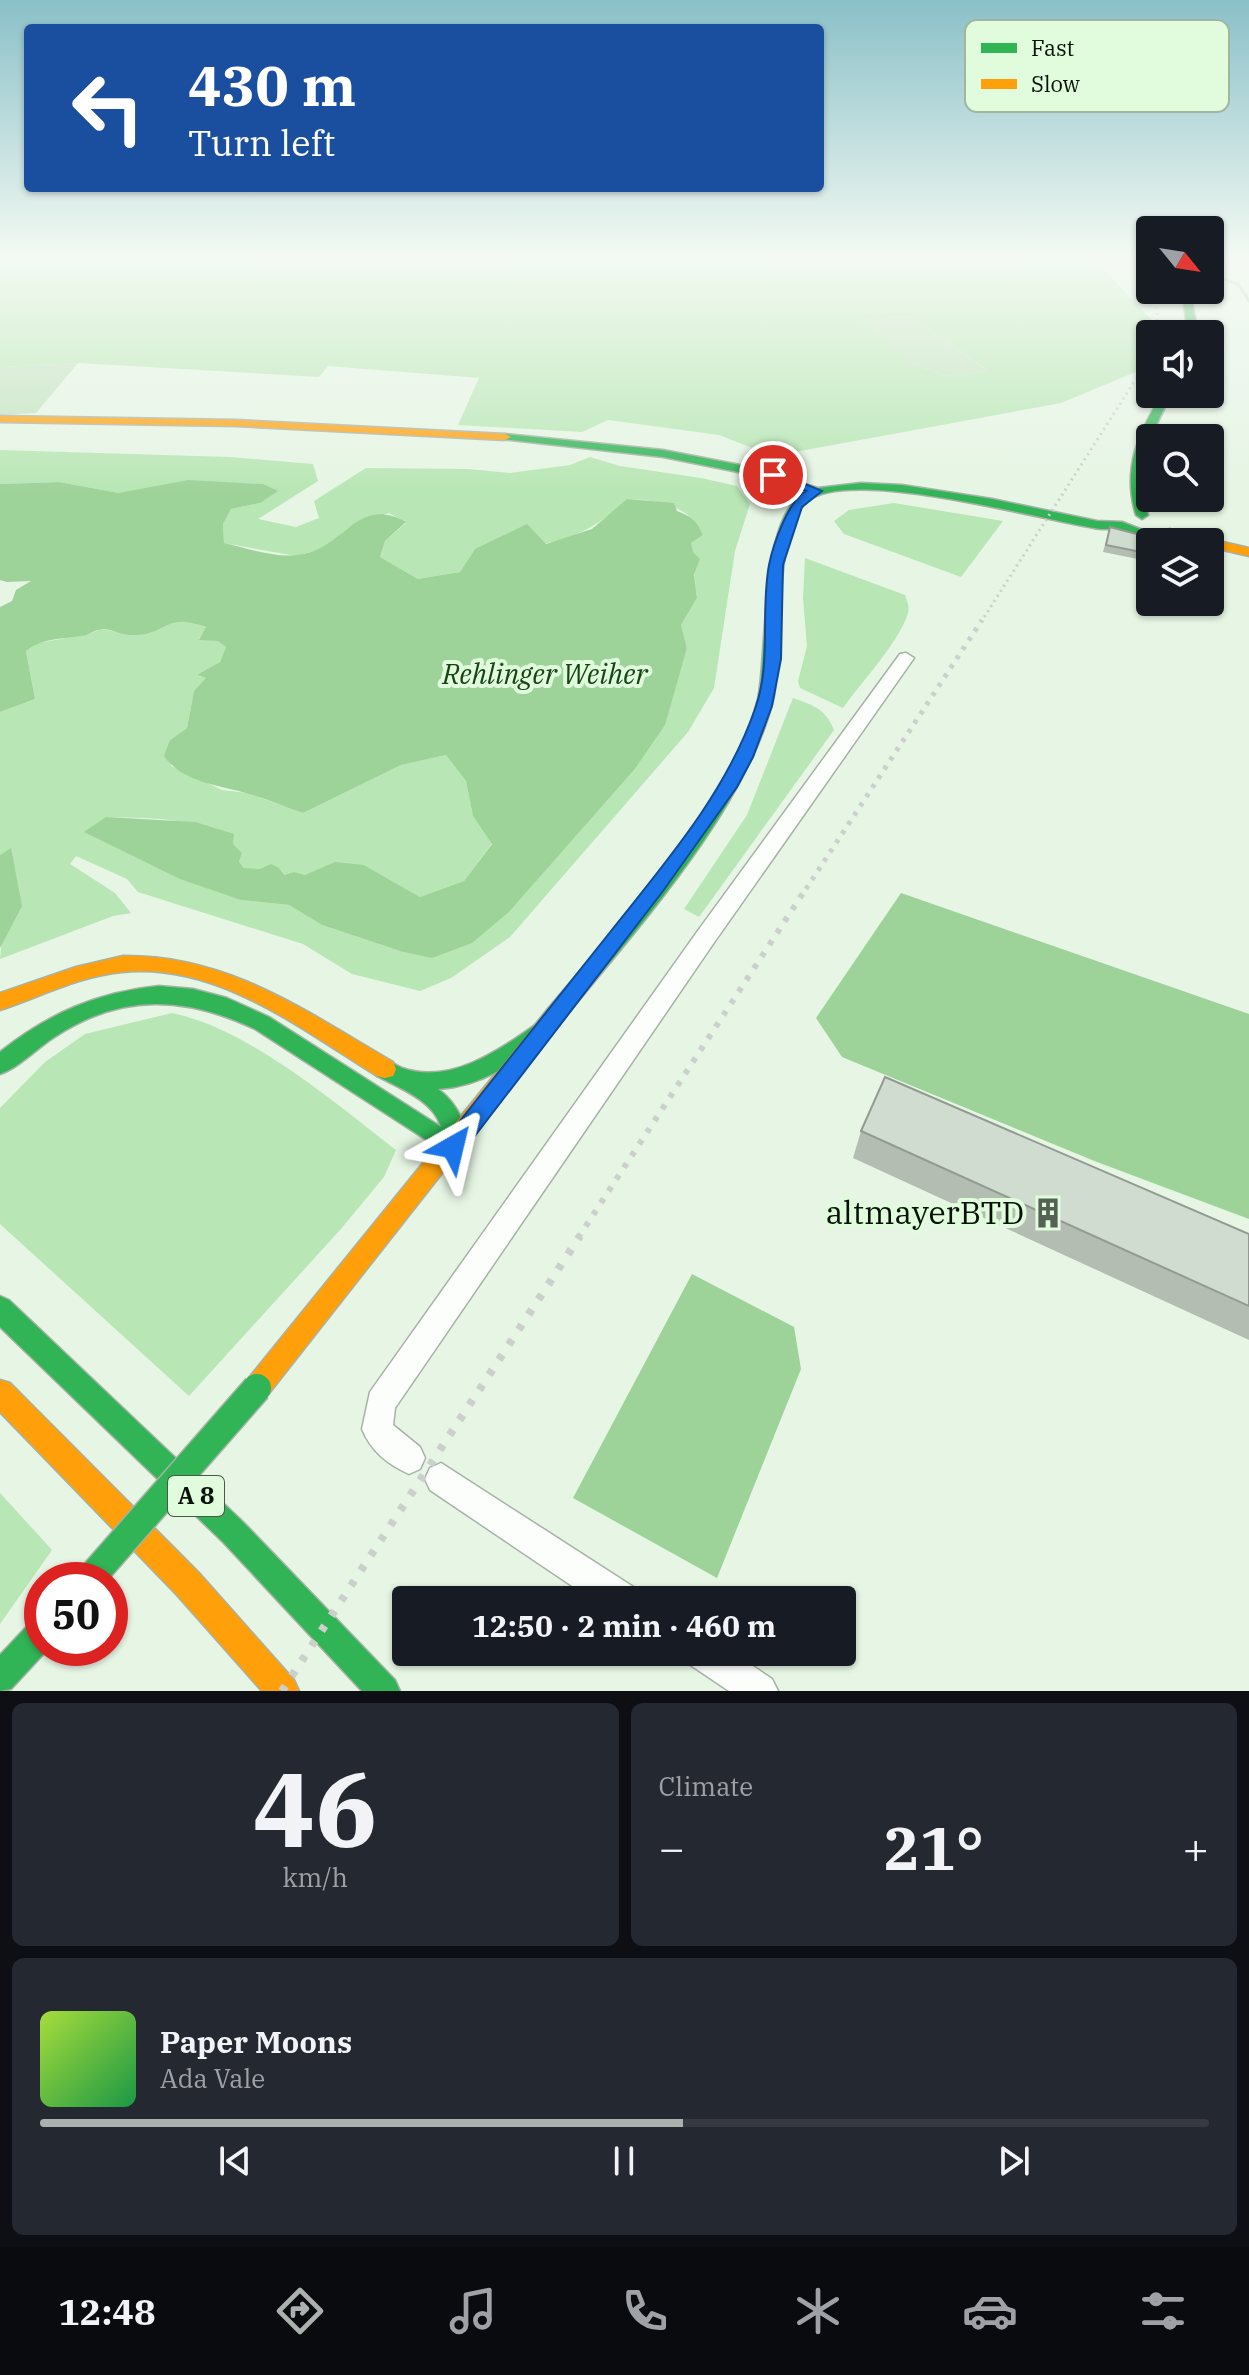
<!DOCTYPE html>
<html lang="en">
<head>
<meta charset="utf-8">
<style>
	body { margin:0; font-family:"IBM Plex Serif",serif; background:#242831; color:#f1f3f6; height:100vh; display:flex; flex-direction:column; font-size:30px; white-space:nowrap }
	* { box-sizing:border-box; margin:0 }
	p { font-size:26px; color:#9ea1a6 }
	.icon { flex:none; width:44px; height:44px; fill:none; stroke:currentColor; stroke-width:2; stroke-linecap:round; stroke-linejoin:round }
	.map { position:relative; height:1691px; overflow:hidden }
	.sheet { display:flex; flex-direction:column; gap:12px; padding:12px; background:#0d0f14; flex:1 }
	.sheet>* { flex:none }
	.top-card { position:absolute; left:24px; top:24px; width:800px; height:168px; border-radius:8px; box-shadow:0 2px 6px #0004; background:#1a4fa0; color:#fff; overflow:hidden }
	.needle { width:52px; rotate:120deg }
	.buttons { position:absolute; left:1136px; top:216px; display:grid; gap:16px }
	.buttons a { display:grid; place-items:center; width:88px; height:88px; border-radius:8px; background:#171b24; box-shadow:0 2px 6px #0004; font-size:40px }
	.speed { position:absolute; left:24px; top:1562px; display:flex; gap:16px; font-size:40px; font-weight:700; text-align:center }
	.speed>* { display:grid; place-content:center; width:104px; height:104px; border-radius:50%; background:#171b24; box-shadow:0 2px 6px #0004; line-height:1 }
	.speed .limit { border:12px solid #d22; background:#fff; color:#111 }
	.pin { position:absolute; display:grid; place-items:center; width:68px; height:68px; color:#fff; margin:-34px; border:4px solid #fff; border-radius:50%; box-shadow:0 2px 8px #0007 }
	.me { position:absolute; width:88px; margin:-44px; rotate:37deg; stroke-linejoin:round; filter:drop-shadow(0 0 6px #0008) }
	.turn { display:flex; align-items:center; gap:28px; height:168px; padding:0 32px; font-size:36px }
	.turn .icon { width:104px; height:104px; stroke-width:2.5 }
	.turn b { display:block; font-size:56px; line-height:68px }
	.big { font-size:60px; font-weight:700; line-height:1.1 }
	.sheet .tile { flex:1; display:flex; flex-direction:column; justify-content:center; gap:12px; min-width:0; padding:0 28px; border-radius:12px; background:#242831 }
	.sheet .dial { align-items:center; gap:0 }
	.dial b { font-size:104px; line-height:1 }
	.song { display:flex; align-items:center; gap:24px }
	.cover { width:96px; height:96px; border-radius:12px; background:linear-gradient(135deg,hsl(80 70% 55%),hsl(140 70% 35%)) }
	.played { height:8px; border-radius:4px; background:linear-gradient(90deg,#abb1ae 55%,#363941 55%) }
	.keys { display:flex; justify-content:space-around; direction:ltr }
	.heat { display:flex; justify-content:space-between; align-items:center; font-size:44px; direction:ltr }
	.sheet .tiles { flex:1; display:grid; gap:12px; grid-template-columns:1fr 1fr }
	.tile:last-child { grid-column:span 2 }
	.trip { position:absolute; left:392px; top:1586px; width:464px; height:80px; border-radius:8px; background:#171b24; box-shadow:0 2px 6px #0004; font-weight:700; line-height:80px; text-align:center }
	.dock { display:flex; height:128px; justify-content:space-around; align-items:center; background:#090b0e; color:#9ea1a6 }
	.dock .icon { width:56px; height:56px }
	.dock .selected { color:#abb1ae }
	.dock b { font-size:36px; color:#f1f3f6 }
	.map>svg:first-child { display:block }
	.green { fill:#c2e2be }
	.forest { fill:#b8e6b4; fill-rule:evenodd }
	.water { fill:#9dd298 }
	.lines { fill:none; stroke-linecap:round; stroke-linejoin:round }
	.stream { stroke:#9dd298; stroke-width:3 }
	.street-casing { stroke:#a7b2a6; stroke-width:3 }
	.fast-casing { stroke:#a7b2a6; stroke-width:3 }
	.slow-casing { stroke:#a7b2a6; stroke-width:3 }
	.street { fill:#fbfefb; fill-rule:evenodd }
	.fast { fill:#30b455; fill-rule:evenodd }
	.slow { fill:#ff9f0a; fill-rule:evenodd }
	.rail-far3 { stroke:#ccd0cc; stroke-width:3; stroke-dasharray:2 4; stroke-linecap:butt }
	.rail-far2 { stroke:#ccd0cc; stroke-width:5; stroke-dasharray:4 7; stroke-linecap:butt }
	.rail-far1 { stroke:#ccd0cc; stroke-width:6; stroke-dasharray:5 9; stroke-linecap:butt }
	.rail { stroke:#ccd0cc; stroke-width:8; stroke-dasharray:6 12; stroke-linecap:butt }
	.fast-bridge-casing { stroke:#a7b2a6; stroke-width:31; stroke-linecap:butt }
	.fast-bridge { stroke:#30b455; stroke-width:28 }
	.wall { fill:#b3bdb2 }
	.building { fill:#d0dccf; stroke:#929a91; stroke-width:2 }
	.route { fill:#1a73e8; stroke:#114b97; stroke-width:2 }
	.labels { text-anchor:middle; stroke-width:8; stroke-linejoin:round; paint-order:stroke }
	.shield { fill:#e0fcdd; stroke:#4a5848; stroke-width:2 }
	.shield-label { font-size:24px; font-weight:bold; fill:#091208 }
	.water-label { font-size:28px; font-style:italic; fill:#164513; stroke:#e0fcdd }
	.near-poi-label { font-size:32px; fill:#091208; stroke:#e0fcdd; text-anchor:end }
	.key { fill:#e0fcdd; stroke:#a0b69d; stroke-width:2 }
	.key-label { font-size:22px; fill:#091208 }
</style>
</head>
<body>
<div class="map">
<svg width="1249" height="1691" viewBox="0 0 1249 1691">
	<rect width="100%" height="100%" fill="#e6f5e4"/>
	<g class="green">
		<polygon points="911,316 990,372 944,376 914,364 862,320"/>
		<polygon points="78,363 36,413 0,415 0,367"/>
	</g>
	<g class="forest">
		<path d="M0 259H1094L1165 334H1150V366L1061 403 773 456 719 435 608 420 582 432 458 425 479 378 328 366 319 377 78 363 0 367ZM911 316 989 371V372L944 376 914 364 863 320Z"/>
		<path d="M0 450 230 457 313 464 318 481 258 519 296 527 319 518 314 501 366 468 468 469 510 473 570 465 590 457 620 466 701 478 737 486 750 504 735 551 714 688 688 732 510 937 451 978 420 991 352 974 303 944 138 892 127 879 76 856 70 864 115 893 131 913 113 916 0 959 11 849 0 855V712L35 699 26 651 38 643 89 634 101 629 135 635 171 621H190L207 628 199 639 218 641 226 647 220 662 198 676 207 678 194 691 187 728 170 740 171 766 222 790 247 793 303 813 401 765 446 755 466 781 473 816 492 843 464 881 420 897 364 865 305 875 294 872 284 875 244 868 239 862 242 853C205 814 155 819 106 817L241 900 289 905 322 925 400 951 511 910 634 770 679 675 687 648 681 625 697 598 691 543 703 535C689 504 657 500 627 499 576 548 541 545 475 549L460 572 418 579 380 557 385 541 406 523 389 513 348 528 326 548 296 556 224 543 223 524 231 509 260 503 263 484 228 483 119 493 59 482 0 484Z"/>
		<polygon points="894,503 1003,521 961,577 844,534 834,521 849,510"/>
		<path d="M805 558 905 595C907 601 910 608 908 613 898 644 862 681 843 708L800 688 798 681 807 646 803 598Z"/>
		<path d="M793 698C813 705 826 709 834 730L699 917 684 909 747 815Z"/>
		<path d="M172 1013C249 1029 334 1102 396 1150L384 1177 340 1230 189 1396 0 1224V1108L45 1062 85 1034Z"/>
		<polygon points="0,1493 52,1550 0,1624"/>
	</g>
	<g class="water">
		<path d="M188 480 263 484 278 491 260 503 231 509 223 524 224 543C246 548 275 558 297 555 345 551 355 494 406 522L385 541 380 557 418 579 460 572 475 549 527 524 546 544 592 529 627 499 674 503 677 511C691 516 697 521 703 535L691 543 693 552 700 559 694 574 697 598 681 625 687 648 665 725 634 770 510 911 472 943 432 958 400 951 322 925 289 905 241 900 180 879 84 832 106 817 195 822 234 834 233 844 242 853 239 862 244 868 260 869 271 864 279 868 284 875 294 872 305 875 335 862 364 865 420 897 464 881 492 844 473 816 466 781 446 755 401 765 303 813C285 807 267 799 249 794 220 785 183 783 164 756L170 740 187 728 194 691 206 678 197 675 220 662 226 647 218 641 199 640 206 627C163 612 169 634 135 635 124 636 114 630 103 629 98 629 91 633 86 635 64 640 45 636 26 651L35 699 0 712V607L12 601 16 590 31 581 7 582 0 580V484L59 482 119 493Z"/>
		<polygon points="11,848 22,906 0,948 0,855"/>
		<polygon points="901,893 1249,1014 1249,1219 1097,1162 842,1057 816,1018"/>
		<polygon points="692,1274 794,1327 801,1369 717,1578 573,1498"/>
	</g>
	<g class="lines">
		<polyline class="stream" points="1210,273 1239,285 1249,301"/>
		<g class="street-casing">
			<g id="street">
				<path d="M906 653 914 658 713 944 395 1408 393 1425 420 1447 425 1458 420 1469 409 1474C387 1464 371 1451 362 1429L370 1392 697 932 900 654Z"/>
				<polygon points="441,1463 635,1588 640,1600 593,1600 430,1490 425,1479 430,1468"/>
				<polygon points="684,1652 732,1652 772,1679 778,1691 729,1691 689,1664"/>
			</g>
		</g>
		<g class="fast-casing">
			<g id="fast">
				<polygon points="1182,290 1190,290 1198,334 1188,334"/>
				<path d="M1162 394H1172C1150 434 1134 469 1148 515L1142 519 1136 515C1122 469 1138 434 1162 394Z"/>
				<path d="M505 434 663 450 740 465 818 488 861 483 902 485 992 499 1097 521 1122 522 1153 534 1170 529 1176 533 1152 542C1141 539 1130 531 1118 530 1110 528 1102 530 1094 528 1039 519 850 467 808 501 771 531 784 653 773 700 746 810 632 934 561 1022L554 1024 547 1022 544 1016 547 1010C618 925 731 808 758 699 768 655 759 510 807 492L738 472 663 457 501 439 499 437Z"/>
				<path d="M159 986 193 989 227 998 269 1017 441 1127C434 1101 400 1088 377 1076L374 1069 377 1062 385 1060C391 1062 396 1065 402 1068 450 1085 498 1051 535 1025L542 1022 549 1025 553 1031 549 1037C516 1062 481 1087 438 1089 458 1104 472 1130 461 1154L453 1157 255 1029C185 996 122 993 56 1036 38 1047 20 1067 0 1074V1052C48 1014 97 992 159 986Z"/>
				<polygon points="0,1296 9,1300 243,1522 395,1680 400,1691 362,1691 223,1542 0,1327"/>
				<polygon points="42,1618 42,1648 49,1648 11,1689 0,1691 0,1655 31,1622"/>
			</g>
		</g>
		<g class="slow-casing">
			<g id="slow">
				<polygon points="0,416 236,420 505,434 511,437 505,440 236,426 0,422"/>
				<polygon points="1210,539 1249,548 1249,556 1210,547 1210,542 1204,542"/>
				<path d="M123 956C229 955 305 1011 393 1062L396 1069 393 1076 385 1078 377 1076C301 1029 217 962 122 972 79 976 40 997 0 1010V993L76 967Z"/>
				<polygon points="554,1008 561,1010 564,1016 561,1022 266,1397 257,1401 248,1397 244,1388 248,1379 547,1010"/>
				<polygon points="0,1380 10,1383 199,1573 294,1680 299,1691 262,1691 177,1595 0,1412"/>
			</g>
		</g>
		<use href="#street" class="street"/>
		<use href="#fast" class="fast"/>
		<use href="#slow" class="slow"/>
		<g class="rail-far3">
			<polyline points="1126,259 1150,289"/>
			<polyline points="1150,290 1157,312 1157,334"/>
			<polyline points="981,622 1150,357"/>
		</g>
		<polyline class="rail-far2" points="806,889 982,620"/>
		<polyline class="rail-far1" points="578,1238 807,887"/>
		<polyline class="rail" points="282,1691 580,1236"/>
		<g class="fast-bridge-casing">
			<polyline id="fast-bridge" points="89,1580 257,1388"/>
		</g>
		<use href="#fast-bridge" class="fast-bridge"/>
	</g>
	<g class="wall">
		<polygon points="1110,527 1146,553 1143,560 1103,552"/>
		<polygon points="861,1131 1249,1234 1249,1340 853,1158"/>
	</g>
	<g class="building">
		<polygon points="1110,527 1148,537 1146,553 1106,545"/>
		<polygon points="885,1077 1249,1234 1249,1306 861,1131"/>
	</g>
	<linearGradient id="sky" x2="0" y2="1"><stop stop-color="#8ac0c8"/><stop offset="0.52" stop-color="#f4faf3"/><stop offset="1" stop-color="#f4faf3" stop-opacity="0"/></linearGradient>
	<rect width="1249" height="495" fill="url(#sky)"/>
	<path class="route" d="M769 472H777L822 491 802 507 783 565 781 659 772 706 753 757 737 787 663 891 461 1154 453 1157 445 1154 441 1147 445 1140C500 1070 555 1001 611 931 665 863 726 793 755 709 772 662 760 613 769 565 773 545 788 501 806 491L769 477Z"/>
	<defs>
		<g id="building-bare" transform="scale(2.4)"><path d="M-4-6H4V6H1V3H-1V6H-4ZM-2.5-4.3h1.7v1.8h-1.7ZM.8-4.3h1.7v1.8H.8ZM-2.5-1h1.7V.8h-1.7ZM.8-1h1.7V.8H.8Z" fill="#566155" stroke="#e0fcdd" stroke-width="2.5" paint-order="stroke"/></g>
	</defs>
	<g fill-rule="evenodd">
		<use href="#building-bare" x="1048" y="1213"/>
	</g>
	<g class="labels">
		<rect class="shield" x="168" y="1476" width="56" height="40" rx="6"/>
		<g class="shield-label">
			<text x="196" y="1504">A 8</text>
		</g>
		<g class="water-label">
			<text x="545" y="684">Rehlinger Weiher</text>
		</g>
		<g class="near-poi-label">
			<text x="1024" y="1224">altmayerBTD</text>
		</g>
	</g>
	<rect x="965" y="20" width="264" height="92" rx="12" class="key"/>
	<rect x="981" y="43" width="36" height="10" fill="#30b455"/>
	<rect x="981" y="79" width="36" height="10" fill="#ff9f0a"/>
	<g class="key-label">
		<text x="1031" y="56">Fast</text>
		<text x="1031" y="92">Slow</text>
	</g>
</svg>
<div class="buttons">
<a><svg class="needle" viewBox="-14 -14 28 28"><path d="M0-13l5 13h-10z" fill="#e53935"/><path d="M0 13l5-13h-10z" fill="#9ea1a6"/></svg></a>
<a><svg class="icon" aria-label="sound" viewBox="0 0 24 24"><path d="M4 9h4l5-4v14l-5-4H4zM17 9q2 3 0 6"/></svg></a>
<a><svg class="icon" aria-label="search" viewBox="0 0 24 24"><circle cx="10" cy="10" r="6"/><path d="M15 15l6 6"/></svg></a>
<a><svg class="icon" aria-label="layers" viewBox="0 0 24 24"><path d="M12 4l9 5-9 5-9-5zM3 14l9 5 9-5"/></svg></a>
</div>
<div class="speed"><div class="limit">50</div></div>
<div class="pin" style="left:773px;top:475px;background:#d93025"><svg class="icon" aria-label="arrive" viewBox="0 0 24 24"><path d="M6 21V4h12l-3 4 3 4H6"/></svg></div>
<svg class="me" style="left:453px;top:1147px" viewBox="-20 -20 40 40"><path d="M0-17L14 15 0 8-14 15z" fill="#1a73e8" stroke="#fff" stroke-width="4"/></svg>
<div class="trip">12:50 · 2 min · 460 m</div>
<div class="top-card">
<div class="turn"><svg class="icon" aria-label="left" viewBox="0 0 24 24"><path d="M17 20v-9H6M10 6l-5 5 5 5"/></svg><div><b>430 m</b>Turn left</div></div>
</div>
</div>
<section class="sheet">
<div class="tiles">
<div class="tile dial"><b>46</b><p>km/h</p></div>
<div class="tile"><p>Climate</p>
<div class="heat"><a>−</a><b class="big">21°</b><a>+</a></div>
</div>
<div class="tile">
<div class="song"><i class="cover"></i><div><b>Paper Moons</b><p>Ada Vale</p></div></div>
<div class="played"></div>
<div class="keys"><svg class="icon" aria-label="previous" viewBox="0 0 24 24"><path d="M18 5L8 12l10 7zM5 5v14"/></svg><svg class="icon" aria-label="pause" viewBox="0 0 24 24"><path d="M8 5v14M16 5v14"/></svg><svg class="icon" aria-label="next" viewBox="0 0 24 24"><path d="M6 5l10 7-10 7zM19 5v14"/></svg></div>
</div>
</div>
</section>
<nav class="dock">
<b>12:48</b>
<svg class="icon selected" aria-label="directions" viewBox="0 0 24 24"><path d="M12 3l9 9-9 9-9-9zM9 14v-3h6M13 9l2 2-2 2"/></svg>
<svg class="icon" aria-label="music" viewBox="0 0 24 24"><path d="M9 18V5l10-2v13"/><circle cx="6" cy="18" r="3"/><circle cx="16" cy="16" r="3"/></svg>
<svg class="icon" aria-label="phone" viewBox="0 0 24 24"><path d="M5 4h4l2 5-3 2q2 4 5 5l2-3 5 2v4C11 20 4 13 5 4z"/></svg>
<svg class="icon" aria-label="climate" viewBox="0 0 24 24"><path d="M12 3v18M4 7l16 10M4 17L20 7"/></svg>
<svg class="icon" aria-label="car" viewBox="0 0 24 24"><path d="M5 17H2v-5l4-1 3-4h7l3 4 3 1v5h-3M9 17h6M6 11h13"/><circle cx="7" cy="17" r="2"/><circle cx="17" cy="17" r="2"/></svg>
<svg class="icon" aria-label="filters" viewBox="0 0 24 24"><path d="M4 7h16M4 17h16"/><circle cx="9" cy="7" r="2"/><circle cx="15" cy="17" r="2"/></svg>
</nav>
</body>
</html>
